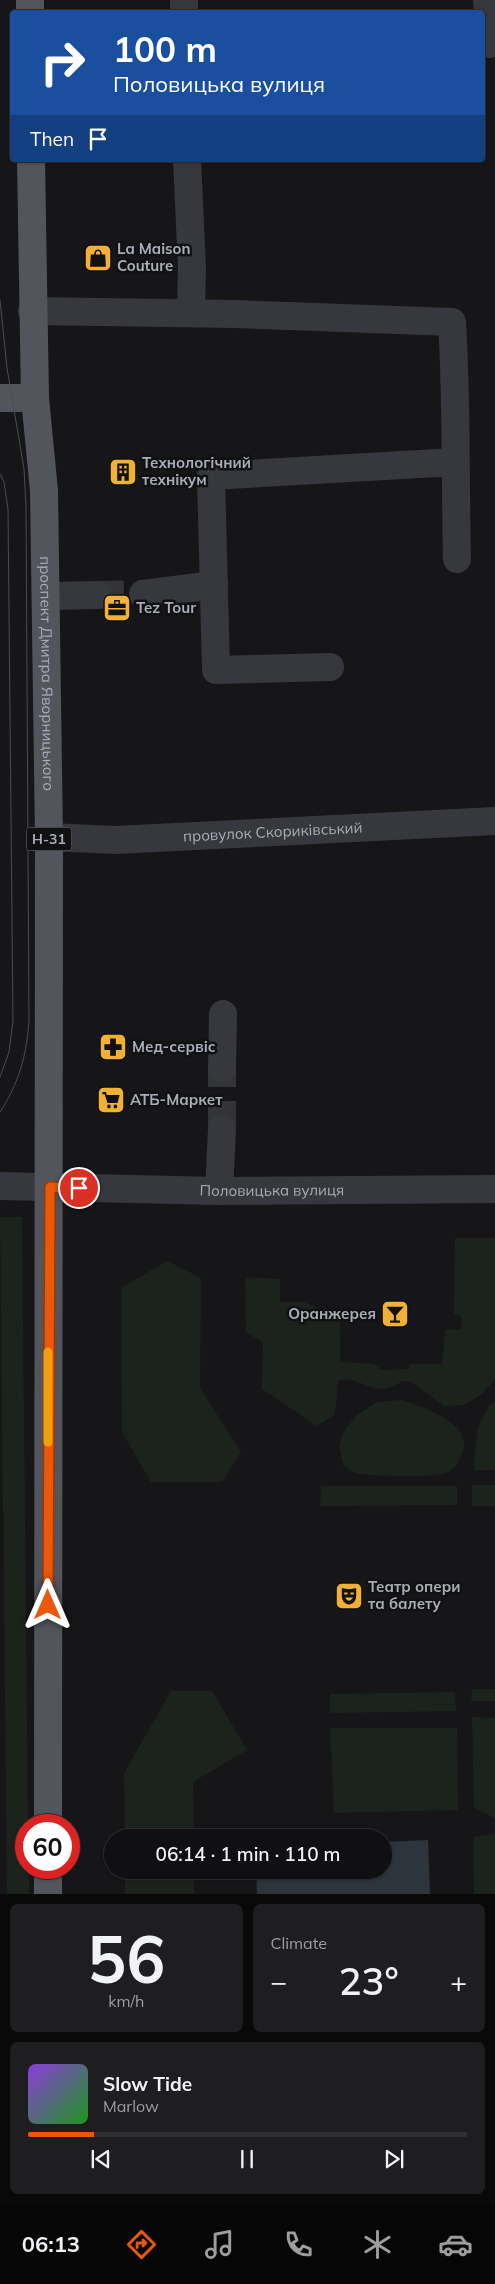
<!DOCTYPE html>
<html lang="en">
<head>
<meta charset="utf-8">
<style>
	body { margin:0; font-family:Mulish,sans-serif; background:#1e1e20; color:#f1f3f6; height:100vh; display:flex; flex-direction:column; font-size:19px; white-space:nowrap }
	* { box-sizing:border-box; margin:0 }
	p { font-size:16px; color:#9c9d9f }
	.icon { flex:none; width:28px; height:28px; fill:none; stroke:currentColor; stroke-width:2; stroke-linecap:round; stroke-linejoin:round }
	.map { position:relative; height:1894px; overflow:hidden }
	.side { display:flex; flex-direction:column; gap:10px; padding:10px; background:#09090a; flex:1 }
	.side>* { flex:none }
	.hud { position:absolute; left:10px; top:10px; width:475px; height:152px; border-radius:5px; box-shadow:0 1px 4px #0004,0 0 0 1px #303032; background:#1a4fa0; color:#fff; overflow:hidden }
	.speed { position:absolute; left:15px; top:1814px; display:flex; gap:10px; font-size:25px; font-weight:700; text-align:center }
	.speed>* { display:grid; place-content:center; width:65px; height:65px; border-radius:50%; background:#101012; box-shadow:0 1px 4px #0004,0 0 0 1px #303032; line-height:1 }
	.speed .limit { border:8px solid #d22; background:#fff; color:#111 }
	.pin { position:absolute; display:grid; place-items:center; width:42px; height:42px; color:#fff; margin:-21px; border:2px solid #fff; border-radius:50%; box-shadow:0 1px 5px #0007 }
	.me { position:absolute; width:55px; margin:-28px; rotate:0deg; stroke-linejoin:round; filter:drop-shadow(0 0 4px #0008) }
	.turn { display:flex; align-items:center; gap:18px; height:105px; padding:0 20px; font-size:22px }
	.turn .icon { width:65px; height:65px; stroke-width:2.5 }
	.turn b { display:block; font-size:35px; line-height:42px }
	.then { display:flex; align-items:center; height:48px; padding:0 20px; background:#0003; gap:10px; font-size:19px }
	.big { font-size:38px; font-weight:600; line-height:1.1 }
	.side .tile { flex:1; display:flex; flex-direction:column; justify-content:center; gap:8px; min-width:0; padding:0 18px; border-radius:8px; background:#1e1e20 }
	.side .dial { align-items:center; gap:0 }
	.dial b { font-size:65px; line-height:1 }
	.song { display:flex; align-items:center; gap:15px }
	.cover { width:60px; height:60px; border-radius:8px; background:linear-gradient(135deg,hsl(270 70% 55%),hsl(120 70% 35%)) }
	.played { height:5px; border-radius:2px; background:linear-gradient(90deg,#ea580c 15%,#303032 15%) }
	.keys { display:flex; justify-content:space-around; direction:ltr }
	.heat { display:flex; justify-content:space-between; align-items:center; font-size:28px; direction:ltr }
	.side .tiles { flex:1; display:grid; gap:10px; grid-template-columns:1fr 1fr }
	.tile:last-child { grid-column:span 2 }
	.trip { position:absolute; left:104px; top:1829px; width:288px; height:50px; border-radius:25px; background:#101012; box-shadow:0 1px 4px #0004,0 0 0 1px #303032; font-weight:600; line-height:50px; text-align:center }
	.dock { display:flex; height:80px; justify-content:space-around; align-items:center; background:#060607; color:#9c9d9f }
	.dock .icon { width:35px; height:35px }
	.dock .selected { color:#ea580c }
	.dock b { font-size:22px; color:#f1f3f6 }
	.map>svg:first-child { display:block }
	.green { fill:#1c231d }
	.water { fill:#2c353c }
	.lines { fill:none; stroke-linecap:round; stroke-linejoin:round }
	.minor-tunnel { stroke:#333438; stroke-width:28; stroke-dasharray:28 14; stroke-linecap:butt }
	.minor { stroke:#37383d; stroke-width:28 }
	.major { stroke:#53555c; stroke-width:28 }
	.tram { stroke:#4a4c52; stroke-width:1 }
	.route-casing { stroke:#983908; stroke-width:12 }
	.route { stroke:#ea580c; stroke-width:9 }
	.slow { stroke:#f59e0b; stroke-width:9 }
	.labels { text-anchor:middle; stroke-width:5; stroke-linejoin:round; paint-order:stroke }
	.shield { fill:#111113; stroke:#7b7e86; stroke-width:1 }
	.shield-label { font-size:14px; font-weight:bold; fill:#a8adb8 }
	.poi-label { font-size:15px; font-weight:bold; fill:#a8adb8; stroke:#111113; text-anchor:start }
	.street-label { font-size:15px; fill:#a8adb8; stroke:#111113 }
</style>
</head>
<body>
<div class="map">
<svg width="495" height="1894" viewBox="0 0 495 1894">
	<rect width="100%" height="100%" fill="#161618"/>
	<g class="green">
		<polygon points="0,1217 22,1217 28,1825 26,1825 26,1868 29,1868 29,1894 7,1894"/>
		<path d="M455 1238H495V1379L482 1394 464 1405 444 1406 412 1382 402 1381C372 1402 361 1373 338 1381L335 1414 317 1426 262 1389 263 1342 246 1332 245 1277 280 1279V1302H303L340 1316 341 1362 374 1364 381 1370 408 1369 410 1364H442L445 1330 462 1329 461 1316 454 1314Z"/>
		<polygon points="167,1261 201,1278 200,1388 241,1452 222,1482 151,1482 122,1432 121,1288"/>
		<path d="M402 1400C423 1407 476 1424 462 1455 459 1462 455 1468 448 1472 437 1478 364 1477 353 1472 349 1470 346 1467 343 1465L339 1445 344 1431 356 1416 377 1402Z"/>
		<path d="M495 1401V1470H474C476 1445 474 1419 495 1401Z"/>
		<rect x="472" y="1485" width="23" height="21"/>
		<polygon points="321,1486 457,1486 457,1505 320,1506"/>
		<polygon points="472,1689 495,1689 495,1701 471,1701"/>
		<polygon points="171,1691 212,1691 247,1750 193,1782 194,1837 125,1837 124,1773"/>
		<polygon points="455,1692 456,1711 330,1713 330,1694"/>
		<polygon points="472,1717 495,1718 495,1818 474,1808"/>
		<polygon points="330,1728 457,1728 458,1810 334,1813"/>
		<polygon points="495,1834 495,1894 474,1894 473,1837"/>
		<rect x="125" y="1870" width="69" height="24"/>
	</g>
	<polygon class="water" points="428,1840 430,1894 257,1894 256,1870 382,1870 383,1842"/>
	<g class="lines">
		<g class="minor-tunnel">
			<polyline points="96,595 143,594"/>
			<polyline points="222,1129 222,1068"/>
		</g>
		<g class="minor">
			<polyline points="184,0 184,12"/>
			<polyline points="487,0 490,44"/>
			<polyline points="187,160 192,268 191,313"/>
			<path d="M32 311 235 314 452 322C457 401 455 480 457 559"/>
			<polyline points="143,594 214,585"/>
			<polyline points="47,596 96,595"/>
			<polyline points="330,667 216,670 211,476 455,462"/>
			<path id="s1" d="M49 837 115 840 495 821"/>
			<polyline points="222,1068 223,1014"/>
			<path id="s2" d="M0 1186 219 1191 495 1189"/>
			<polyline points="219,1191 222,1129"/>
		</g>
		<g class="major">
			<polyline points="30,0 30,12"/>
			<path id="s3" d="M31 160 35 398 44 491 49 837 48 1825"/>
			<polyline points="0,398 35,398"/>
			<polyline points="48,1894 48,1868"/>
		</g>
		<g class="tram">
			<path d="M0 300 7 368 24 469 26 507 29 1020C27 1054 19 1083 0 1112"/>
			<polyline points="0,474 4,482 8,509 13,1021 9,1052 0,1077"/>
		</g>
	</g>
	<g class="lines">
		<g class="route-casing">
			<polyline id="route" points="48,1605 50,1187 79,1188"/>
		</g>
		<use href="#route" class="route"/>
		<polyline class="slow" points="48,1442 48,1352"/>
	</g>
	<defs>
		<g id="shop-square" transform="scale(1.4375)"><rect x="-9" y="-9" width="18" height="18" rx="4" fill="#f2b134" stroke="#111113"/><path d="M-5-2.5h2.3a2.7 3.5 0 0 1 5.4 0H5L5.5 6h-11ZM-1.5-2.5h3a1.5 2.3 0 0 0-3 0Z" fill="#111"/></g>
		<g id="building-square" transform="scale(1.4375)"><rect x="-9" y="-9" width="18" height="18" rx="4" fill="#f2b134" stroke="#111113"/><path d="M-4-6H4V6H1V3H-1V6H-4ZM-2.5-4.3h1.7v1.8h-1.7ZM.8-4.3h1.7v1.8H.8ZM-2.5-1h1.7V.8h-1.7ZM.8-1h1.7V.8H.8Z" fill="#111"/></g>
		<g id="office-square" transform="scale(1.4375)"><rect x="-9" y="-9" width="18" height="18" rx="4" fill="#f2b134" stroke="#111113"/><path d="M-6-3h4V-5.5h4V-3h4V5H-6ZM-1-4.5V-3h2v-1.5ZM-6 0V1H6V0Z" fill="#111"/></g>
		<g id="pharmacy-square" transform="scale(1.4375)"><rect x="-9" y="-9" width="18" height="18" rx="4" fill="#f2b134" stroke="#111113"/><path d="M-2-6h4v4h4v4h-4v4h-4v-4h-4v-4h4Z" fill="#111"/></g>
		<g id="supermarket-square" transform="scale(1.4375)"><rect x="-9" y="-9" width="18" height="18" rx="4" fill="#f2b134" stroke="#111113"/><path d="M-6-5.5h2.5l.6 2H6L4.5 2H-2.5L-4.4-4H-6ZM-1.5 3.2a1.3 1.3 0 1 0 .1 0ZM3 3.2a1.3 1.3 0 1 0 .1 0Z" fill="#111"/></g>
		<g id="bar-square" transform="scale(1.4375)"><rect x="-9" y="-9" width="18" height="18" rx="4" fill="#f2b134" stroke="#111113"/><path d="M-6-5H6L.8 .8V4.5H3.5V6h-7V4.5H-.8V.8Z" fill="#111"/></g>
		<g id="theatre-square" transform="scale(1.4375)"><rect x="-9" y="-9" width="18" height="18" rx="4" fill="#f2b134" stroke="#111113"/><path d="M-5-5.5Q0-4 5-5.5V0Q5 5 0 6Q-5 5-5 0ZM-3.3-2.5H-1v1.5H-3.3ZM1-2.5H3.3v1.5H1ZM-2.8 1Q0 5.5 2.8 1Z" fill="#111"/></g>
	</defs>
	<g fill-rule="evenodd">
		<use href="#shop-square" x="98" y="258"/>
		<use href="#building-square" x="123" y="472"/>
		<use href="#office-square" x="117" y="608"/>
		<use href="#pharmacy-square" x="113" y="1047"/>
		<use href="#supermarket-square" x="111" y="1100"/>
		<use href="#bar-square" x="395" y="1314"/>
		<use href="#theatre-square" x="349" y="1596"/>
	</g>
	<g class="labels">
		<rect class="shield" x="26.5" y="827.5" width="45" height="23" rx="4"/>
		<g class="shield-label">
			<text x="49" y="844">Н-31</text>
		</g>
		<g class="poi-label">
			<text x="117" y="254">La Maison<tspan x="117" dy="17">Couture</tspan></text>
			<text x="142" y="468">Технологічний<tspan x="142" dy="17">технікум</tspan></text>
			<text x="136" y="613">Tez Tour</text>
			<text x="132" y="1052">Мед-сервіс</text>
			<text x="130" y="1105">АТБ-Маркет</text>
			<text x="376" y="1319" text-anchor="end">Оранжерея</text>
			<text x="368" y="1592">Театр опери<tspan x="368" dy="17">та балету</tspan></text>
		</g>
		<g class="street-label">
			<text dy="5" stroke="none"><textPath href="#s3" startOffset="514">проспект Дмитра Яворницького</textPath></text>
			<text dy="5" stroke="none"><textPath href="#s1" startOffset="224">провулок Скориківський</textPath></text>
			<text dy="5" stroke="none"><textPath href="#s2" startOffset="272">Половицька вулиця</textPath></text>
		</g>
	</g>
</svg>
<div class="speed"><div class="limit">60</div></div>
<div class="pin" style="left:79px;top:1188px;background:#d93025"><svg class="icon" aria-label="arrive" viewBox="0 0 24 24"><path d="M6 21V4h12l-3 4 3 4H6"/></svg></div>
<svg class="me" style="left:48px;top:1605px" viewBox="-20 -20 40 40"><path d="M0-17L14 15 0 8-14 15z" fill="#ea580c" stroke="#fff" stroke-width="4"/></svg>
<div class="trip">06:14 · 1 min · 110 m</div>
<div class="hud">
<div class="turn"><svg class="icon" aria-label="right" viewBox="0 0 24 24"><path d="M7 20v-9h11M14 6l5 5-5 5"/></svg><div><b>100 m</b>Половицька вулиця</div></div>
<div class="then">Then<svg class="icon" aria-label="arrive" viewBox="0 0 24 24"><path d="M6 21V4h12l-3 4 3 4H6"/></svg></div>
</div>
</div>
<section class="side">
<div class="tiles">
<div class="tile dial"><b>56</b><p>km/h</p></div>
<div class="tile"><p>Climate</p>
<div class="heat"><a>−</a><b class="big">23°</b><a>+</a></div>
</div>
<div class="tile">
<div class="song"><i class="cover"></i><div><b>Slow Tide</b><p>Marlow</p></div></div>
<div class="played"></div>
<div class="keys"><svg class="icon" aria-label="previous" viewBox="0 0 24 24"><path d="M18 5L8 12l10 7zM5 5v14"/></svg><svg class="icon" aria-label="pause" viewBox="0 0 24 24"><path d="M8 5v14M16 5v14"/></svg><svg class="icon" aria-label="next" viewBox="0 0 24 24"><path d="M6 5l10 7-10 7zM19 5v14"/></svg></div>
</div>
</div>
</section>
<nav class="dock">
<b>06:13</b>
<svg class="icon selected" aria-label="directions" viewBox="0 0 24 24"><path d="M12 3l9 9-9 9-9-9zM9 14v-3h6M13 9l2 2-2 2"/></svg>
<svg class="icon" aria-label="music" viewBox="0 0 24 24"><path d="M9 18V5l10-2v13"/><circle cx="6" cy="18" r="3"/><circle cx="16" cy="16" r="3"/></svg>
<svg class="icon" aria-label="phone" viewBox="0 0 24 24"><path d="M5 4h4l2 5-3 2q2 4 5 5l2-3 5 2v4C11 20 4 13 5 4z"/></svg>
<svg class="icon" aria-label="climate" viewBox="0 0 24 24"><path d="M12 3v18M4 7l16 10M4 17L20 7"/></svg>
<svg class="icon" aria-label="car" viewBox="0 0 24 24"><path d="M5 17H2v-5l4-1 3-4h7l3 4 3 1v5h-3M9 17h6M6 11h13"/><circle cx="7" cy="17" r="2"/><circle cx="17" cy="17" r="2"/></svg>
</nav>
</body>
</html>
